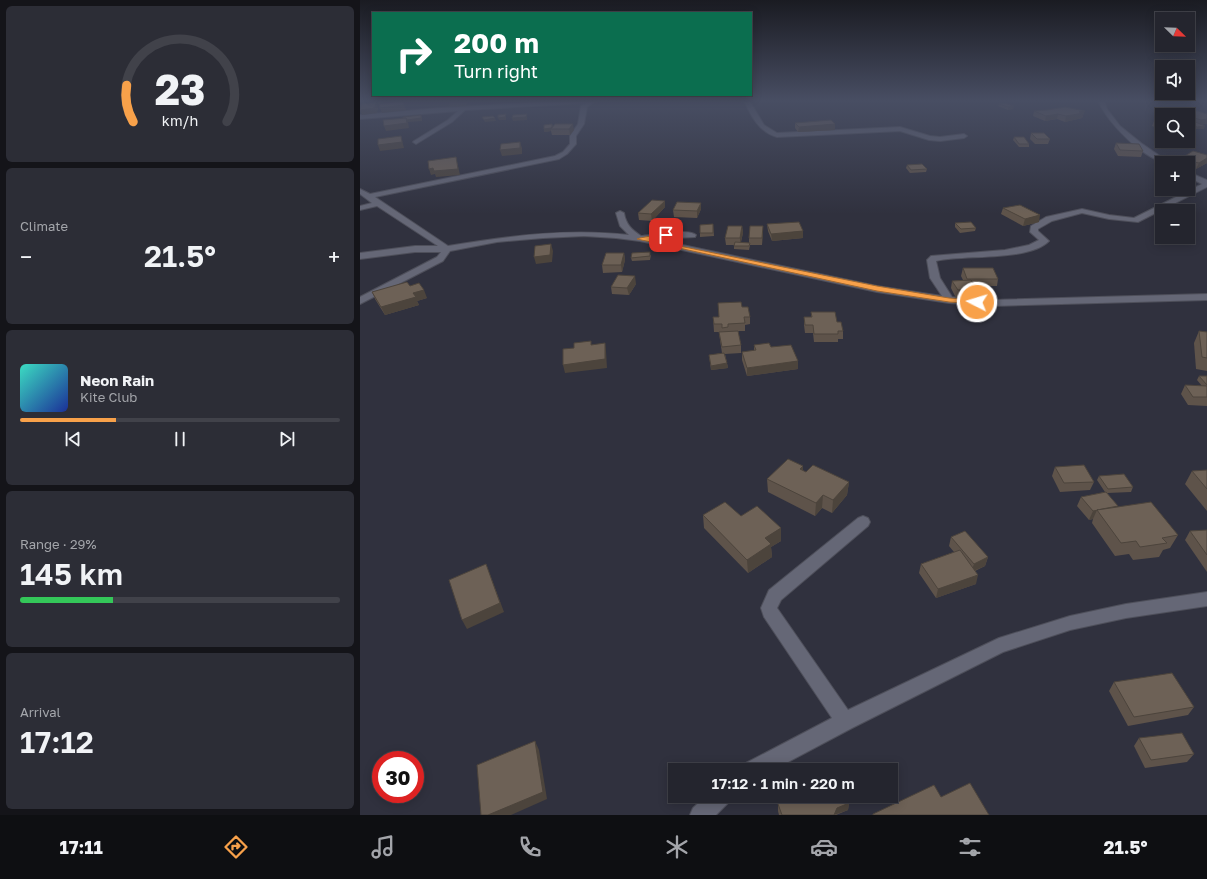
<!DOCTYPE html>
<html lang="en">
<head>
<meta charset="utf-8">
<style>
	body { margin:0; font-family:"Golos Text",sans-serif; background:#2c2d36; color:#f1f3f6; height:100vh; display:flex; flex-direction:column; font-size:15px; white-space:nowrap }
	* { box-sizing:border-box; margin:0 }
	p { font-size:13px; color:#a3a5aa }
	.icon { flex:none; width:22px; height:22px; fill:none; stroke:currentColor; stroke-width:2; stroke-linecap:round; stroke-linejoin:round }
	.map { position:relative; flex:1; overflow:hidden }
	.sheet { display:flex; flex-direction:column; gap:6px; padding:6px; background:#141419; width:360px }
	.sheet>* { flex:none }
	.top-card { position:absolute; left:12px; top:12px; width:380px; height:84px; border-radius:0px; box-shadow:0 2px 10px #0003,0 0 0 1px #41424a; background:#0b6e4f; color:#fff; overflow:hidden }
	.needle { width:26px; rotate:113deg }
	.fabs { position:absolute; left:795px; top:12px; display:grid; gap:8px }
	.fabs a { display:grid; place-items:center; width:40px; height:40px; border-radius:0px; background:#24252e; box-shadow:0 2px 10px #0003,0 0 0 1px #41424a; font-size:20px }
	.speed { position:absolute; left:12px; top:751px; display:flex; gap:8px; font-size:20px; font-weight:700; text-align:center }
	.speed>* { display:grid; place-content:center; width:52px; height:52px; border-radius:50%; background:#24252e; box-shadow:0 2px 10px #0003,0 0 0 1px #41424a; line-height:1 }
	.speed .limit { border:6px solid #d22; background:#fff; color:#111 }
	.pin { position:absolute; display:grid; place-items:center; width:34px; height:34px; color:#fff; margin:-17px; border-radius:8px; box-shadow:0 2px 6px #0006 }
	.me { position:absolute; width:44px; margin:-22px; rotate:275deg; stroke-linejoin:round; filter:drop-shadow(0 0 3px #0008) }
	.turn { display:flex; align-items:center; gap:14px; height:84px; padding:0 16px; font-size:18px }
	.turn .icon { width:52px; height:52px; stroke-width:2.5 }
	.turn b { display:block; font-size:28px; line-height:34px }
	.big { font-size:30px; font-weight:600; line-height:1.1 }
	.sheet .widget { flex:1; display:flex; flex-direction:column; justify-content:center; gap:6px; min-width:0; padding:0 14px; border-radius:6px; background:#2c2d36 }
	.sheet .dial { align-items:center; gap:0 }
	.dial svg { height:104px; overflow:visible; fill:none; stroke:#41424a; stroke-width:7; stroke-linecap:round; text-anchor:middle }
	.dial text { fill:#f1f3f6; stroke:none }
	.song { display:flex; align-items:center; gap:12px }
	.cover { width:48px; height:48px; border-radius:6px; background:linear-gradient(135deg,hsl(170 70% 55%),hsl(230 70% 35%)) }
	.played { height:4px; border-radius:2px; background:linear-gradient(90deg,#f8a14a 30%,#41424a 30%) }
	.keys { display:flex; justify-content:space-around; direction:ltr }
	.heat { display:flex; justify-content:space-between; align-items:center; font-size:22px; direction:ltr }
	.charge { height:6px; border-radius:3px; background:linear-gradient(90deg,#34c759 29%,#41424a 0) }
	.trip { position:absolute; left:308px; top:763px; width:230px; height:40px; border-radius:0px; background:#24252e; box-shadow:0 2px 10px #0003,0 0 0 1px #41424a; font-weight:600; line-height:40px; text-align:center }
	.menu { display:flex; height:64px; justify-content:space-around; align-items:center; background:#0e0f12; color:#a3a5aa }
	.menu .icon { width:28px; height:28px }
	.menu .on { color:#f8a14a }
	.menu b { font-size:18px; color:#f1f3f6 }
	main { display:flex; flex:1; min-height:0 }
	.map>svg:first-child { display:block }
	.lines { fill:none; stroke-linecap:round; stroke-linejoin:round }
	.street-casing { stroke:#4e4f5a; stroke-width:2 }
	.street { fill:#656776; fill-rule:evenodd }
	.wall { fill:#5e534a }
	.shaded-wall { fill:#4c443c }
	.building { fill:#6d6156; stroke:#4c443c }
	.route { fill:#f8a14a; stroke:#a16930 }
</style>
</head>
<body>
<main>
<section class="sheet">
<div class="widget dial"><svg viewBox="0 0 100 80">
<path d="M14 69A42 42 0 1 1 86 69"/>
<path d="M14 69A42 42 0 0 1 9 41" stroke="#f8a14a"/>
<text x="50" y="56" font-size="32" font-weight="700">23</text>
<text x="50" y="72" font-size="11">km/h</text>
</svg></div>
<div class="widget"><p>Climate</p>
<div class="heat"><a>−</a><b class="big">21.5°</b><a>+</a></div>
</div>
<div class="widget">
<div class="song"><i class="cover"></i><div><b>Neon Rain</b><p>Kite Club</p></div></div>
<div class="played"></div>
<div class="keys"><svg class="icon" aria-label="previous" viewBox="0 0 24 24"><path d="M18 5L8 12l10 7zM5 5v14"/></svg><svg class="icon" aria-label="pause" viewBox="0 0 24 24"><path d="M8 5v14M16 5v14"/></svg><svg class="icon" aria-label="next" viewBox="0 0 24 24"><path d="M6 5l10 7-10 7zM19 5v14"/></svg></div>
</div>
<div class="widget"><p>Range · 29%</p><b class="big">145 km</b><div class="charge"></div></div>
<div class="widget"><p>Arrival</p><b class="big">17:12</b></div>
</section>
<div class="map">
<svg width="847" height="815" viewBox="0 0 847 815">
	<rect width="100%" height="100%" fill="#30313e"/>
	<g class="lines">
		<g class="street-casing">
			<g id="street">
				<path d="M218 100H251L234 102 227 107 224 124 216 136V144L207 154 199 159 15 197 88 246C148 236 208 228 269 235L260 226 256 213 260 211 264 213C266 225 272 230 281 236 293 235 328 228 336 235L335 237 294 239 517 286 582 296 570 278 567 260 571 256 645 250 669 245 679 240 670 232 671 226 686 217 722 209 749 215 774 218 842 184 828 177V172L847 180V187L778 222 749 219 722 213 692 221 678 229V231L689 241C668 262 604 254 576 261L580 278 592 297 632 300 847 294V300L632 306 589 303 517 292 280 241 256 238 224 236 183 238 137 242 90 251 83 261 0 304V297L77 257 81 252H55L0 259V253L55 246H78L17 206 0 210V206L12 203 0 194V189L10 194 195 156 203 152 210 144V136L218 124 221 106 226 103 105 110 92 122 56 144 53 142 54 141 88 120 98 111 0 119V115L80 108Z"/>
				<path d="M384 100H389L404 125 417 133 540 127 570 136 580 137 604 134 607 136 604 138 580 141 569 140 540 131 417 137C399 132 391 116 384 100Z"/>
				<path d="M738 100H744L747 109 760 126 781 143 810 163C787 163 746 122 738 100Z"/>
				<polygon points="503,516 508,518 510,522 508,526 421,600 417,608 488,710 639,638 710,616 766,604 847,592 847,606 766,618 710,630 643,652 492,728 413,770 383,770 386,763 472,718 404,617 401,608 409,590 498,518"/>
				<polygon points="346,796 371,796 368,803 356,815 330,815 333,808"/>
			</g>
		</g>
		<use href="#street" class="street"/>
	</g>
	<g class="wall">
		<polygon points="639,104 653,109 648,110 638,106"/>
		<polygon points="674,111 723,116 722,118 705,122 697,119 685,121 673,116"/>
		<polygon points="838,111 844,129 836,129 828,126 828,127 828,115 818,115 819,113"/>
		<polygon points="802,119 802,129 792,126 794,121"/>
		<polygon points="435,123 475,130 438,132 435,128"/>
		<polygon points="192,124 193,127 214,130 210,135 192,135 191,131 184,132 184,129"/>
		<polygon points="671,133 690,139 688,144 675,144 670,139"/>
		<polygon points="654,137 669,144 669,147 659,147 653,140"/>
		<polygon points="756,143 783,151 781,157 758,156 754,149"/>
		<polygon points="847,155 847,163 836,169 828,167 828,163 818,163 820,159"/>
		<polygon points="547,165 567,169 566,172 550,173 546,168"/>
		<polygon points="305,201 305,207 292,221 279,220 278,213"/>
		<polygon points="341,203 341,209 337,218 314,217 313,210"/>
		<polygon points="643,208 679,222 663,226 641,214"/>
		<polygon points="595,223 616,228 615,231 600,233 595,227"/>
		<polygon points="353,224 354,236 340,237 340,225"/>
		<polygon points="407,224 443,238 412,241 408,231"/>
		<polygon points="382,226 383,233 381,242 389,243 389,238 403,226 402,245 390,245 389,250 374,249 374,245 366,245 365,238"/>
		<polygon points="264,253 265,260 262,272 243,273 242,265"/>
		<polygon points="291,255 290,260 272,261 271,258"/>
		<polygon points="603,268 638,279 637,286 615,286 617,289 615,297 596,298 591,288 592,281 603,280 601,276"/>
		<polygon points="276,284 269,295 252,294 251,287"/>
		<polygon points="50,286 67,298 57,301 59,305 25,315 15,299 12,292"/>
		<polygon points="382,307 390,317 390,324 385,325 385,331 378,331 381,345 381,353 365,354 368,368 351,370 349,355 362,353 360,340 359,332 362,332 354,332 353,317 359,317"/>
		<polygon points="451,312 477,322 483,331 483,339 478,339 478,342 454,342 453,333 445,333 444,325 444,317 451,317"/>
		<polygon points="839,331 847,332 847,371 836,369 834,343"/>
		<polygon points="394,345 411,347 438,369 387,376 382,360 382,352 394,351"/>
		<polygon points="839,376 847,376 847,406 828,405 821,394 825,385 842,386 837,380"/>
		<polygon points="443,466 443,471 446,472 489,482 487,495 472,513 462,508 455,516 408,492 407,479"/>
		<polygon points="695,467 734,482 730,490 700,492 692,476"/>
		<polygon points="847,470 847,511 825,484 832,471"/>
		<polygon points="739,476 773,487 771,492 747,493 757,507 818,535 810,548 803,550 799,557 773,560 769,554 755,556 732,523 733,519 729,520 717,506 721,497 745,492 737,480"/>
		<polygon points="343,515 381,516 421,541 411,547 412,557 388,573 344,528"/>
		<polygon points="847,530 847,572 825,540 830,531"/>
		<polygon points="591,537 628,557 625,566 615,571 616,584 576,598 559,573 561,564 594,552 589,546"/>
		<polygon points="754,682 834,707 828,715 768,726 749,691"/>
		<polygon points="779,738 834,754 827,762 785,768 774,746"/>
		<polygon points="489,803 488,810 476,815 419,815 418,811 418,804"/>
	</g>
	<g class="shaded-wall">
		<polygon points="29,100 30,102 30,104 19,105 18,103"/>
		<polygon points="43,100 49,100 49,102 36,104 35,101"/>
		<polygon points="101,100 111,100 108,101 106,106 90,107 89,102"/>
		<polygon points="16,102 18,108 17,113 2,115 0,110"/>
		<polygon points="44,105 46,110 22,113 20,108"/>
		<polygon points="654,106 653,109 648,110 648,107"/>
		<polygon points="725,111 722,118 705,122 706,116 719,112"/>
		<polygon points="146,114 146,120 139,120 138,118"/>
		<polygon points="167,114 167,120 153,121 152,118"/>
		<polygon points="698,114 697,119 685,121 686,116"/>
		<polygon points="61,115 62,118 62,121 48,122 49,128 26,131 24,126"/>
		<polygon points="135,118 136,121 125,122 124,120"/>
		<polygon points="847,119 847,124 839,125 841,120"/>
		<polygon points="192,124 193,127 191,129 191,131 184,132 184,129"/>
		<polygon points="213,124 214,130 210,135 209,129"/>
		<polygon points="475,124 475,130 438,132 439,127"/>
		<polygon points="845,126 844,129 836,129 837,127"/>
		<polygon points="41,136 44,148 20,151 18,145"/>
		<polygon points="160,142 162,148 162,154 142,156 140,150"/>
		<polygon points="96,157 100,175 76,177 75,174 71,175 69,169"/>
		<polygon points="847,158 847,163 836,169 839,163"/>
		<polygon points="305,201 305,207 292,221 291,214"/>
		<polygon points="341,203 341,209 337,218 337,211"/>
		<polygon points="680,215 679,222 663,226 665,219"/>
		<polygon points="382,226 383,233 380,245 380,238"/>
		<polygon points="403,226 403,233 402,245 402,238"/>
		<polygon points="443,231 443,238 412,241 411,234"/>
		<polygon points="191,244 193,251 192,262 176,264 174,257"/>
		<polygon points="264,253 265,260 262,272 261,265"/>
		<polygon points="275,276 276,284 269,295 267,288"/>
		<polygon points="64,290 67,298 57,301 59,305 25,315 21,307 53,293"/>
		<polygon points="245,343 246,351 247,368 205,373 203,365"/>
		<polygon points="438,361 438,369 387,376 387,368"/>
		<polygon points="367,363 368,368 351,370 351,366"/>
		<polygon points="443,466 443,479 440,469"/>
		<polygon points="489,482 487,495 472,513 473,500"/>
		<polygon points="463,495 462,508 455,516 456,503"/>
		<polygon points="737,510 733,519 729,520 733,511"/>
		<polygon points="421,528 421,541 411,547 412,557 388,573 387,560 405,538"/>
		<polygon points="628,557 625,566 611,572 614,564"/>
		<polygon points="126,564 144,612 107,629 102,620"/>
		<polygon points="618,575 616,584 576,598 578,589"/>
		<polygon points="175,741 179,750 187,799 151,815 128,815"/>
		<polygon points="489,803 488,810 474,815 477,808"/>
	</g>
	<g class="building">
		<polygon points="19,100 29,100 29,102 18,103"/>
		<polygon points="90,100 105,100 105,101 89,102"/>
		<polygon points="43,101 44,105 20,108 19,104"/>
		<polygon points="16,102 15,108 0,110 1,104"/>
		<polygon points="644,103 654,106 648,107 639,104"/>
		<polygon points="705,107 725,111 719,112 724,113 706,116 698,114 686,116 674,111 687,110"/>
		<polygon points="838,111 847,114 847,119 841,120 828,116 828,115 825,115 819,113"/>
		<polygon points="146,114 145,117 138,118 138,115"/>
		<polygon points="167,114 166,117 152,118 153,115"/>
		<polygon points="61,115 61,118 47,120 46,118 43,118 43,117"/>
		<polygon points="133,116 135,118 124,120 122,117"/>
		<polygon points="46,118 47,123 24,126 23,120"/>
		<polygon points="802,119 802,123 794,121"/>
		<polygon points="471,120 475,124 439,127 435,123"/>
		<polygon points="833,121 845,126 837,127 828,123 828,122"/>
		<polygon points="192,124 192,127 191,128 184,129 184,125"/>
		<polygon points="195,124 213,124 209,129 191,129"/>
		<polygon points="671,133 684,133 690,139 677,139"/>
		<polygon points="41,136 42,142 18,145 18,139"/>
		<polygon points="654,137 664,137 669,144 659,144"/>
		<polygon points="160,142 160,148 140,150 141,144"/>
		<polygon points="756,143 779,144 783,151 760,150"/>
		<polygon points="833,151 847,155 847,158 839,163 820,159"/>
		<polygon points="96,157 98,169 74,171 73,168 69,169 68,161"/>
		<polygon points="562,164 567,169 551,170 547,165"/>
		<polygon points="292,200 305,201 291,214 278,213"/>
		<polygon points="317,202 341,203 337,211 313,210"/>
		<polygon points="660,205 680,215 665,219 643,208"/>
		<polygon points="439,222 443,231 411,234 407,224"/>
		<polygon points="611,222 616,228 601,229 595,223"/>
		<polygon points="353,224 353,233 340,233 340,225"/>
		<polygon points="368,226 382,226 380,238 365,238"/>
		<polygon points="390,226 403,226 402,238 389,238"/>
		<polygon points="375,242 390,243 389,246 374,246"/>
		<polygon points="191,244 190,255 174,257 175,246"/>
		<polygon points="290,252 290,256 271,258 272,253"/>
		<polygon points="246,253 264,253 261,265 242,265"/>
		<polygon points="603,268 633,268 638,279 607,279"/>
		<polygon points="258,275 275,276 267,288 251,287"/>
		<polygon points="611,280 617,289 598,290 592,281"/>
		<polygon points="47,282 50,286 59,283 64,290 53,293 56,297 21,307 12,292"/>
		<polygon points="381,302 382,307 388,307 390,317 384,317 385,323 368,324 368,327 362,328 362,324 354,324 353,317 359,317 358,303"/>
		<polygon points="451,312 475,312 477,322 481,322 483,331 478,331 478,334 454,334 453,325 445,325 444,317 452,317"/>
		<polygon points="378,331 381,345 362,347 359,332"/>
		<polygon points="839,331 847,332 847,358 842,357"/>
		<polygon points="231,341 231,345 245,343 245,359 203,365 203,349 214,348 214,343"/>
		<polygon points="409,343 411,347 431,345 438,361 387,368 382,352 396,350 394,345"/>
		<polygon points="364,353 367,363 351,366 349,355"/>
		<polygon points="839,376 847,376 847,385"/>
		<polygon points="825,385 847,386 847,397 833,397"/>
		<polygon points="428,459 443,466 440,469 446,472 453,465 489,482 473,500 463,495 456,503 407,479"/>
		<polygon points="724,465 734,482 704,483 695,467"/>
		<polygon points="847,470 847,489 832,471"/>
		<polygon points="764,474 773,487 748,489 739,476"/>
		<polygon points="746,492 758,506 737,510 738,510 733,511 721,497"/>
		<polygon points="365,502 381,516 397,506 421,528 405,538 411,544 387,560 343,515"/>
		<polygon points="791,502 818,535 802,538 807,543 780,547 776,541 761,543 737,510"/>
		<polygon points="847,530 847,555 830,531"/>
		<polygon points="605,531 628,557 614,564 591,537"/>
		<polygon points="600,550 618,575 578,589 561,564"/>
		<polygon points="126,564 140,603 102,620 89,580"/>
		<polygon points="812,673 834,707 774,717 754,682"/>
		<polygon points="822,733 834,754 791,760 779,738"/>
		<polygon points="175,741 183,792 128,815 121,815 117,765"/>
		<polygon points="610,783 629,815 513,815 513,814 574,785 581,797"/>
		<polygon points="427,796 486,796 489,803 477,808 474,815 422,815 418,804"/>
	</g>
	<linearGradient id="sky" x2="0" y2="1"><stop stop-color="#1a1b22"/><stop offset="0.47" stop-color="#484e63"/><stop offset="1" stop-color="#484e63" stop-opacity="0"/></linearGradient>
	<rect width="847" height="214" fill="url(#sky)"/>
	<polygon class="route" points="306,233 309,235 308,237 290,240 517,286 589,298 617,300 621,302 617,304 589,302 517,291 277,239 280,238"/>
</svg>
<div class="fabs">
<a><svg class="needle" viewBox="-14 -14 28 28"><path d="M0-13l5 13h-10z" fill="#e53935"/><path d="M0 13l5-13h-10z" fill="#a3a5aa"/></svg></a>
<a><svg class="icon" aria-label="sound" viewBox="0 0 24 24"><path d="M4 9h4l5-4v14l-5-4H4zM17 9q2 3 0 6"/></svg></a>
<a><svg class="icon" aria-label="search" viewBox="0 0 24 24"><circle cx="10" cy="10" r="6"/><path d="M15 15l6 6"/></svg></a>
<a>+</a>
<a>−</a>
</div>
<div class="speed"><div class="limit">30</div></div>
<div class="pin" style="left:306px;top:235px;background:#d93025"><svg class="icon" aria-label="arrive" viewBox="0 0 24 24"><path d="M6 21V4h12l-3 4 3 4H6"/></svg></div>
<svg class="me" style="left:617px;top:302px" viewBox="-20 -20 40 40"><circle r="17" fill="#f8a14a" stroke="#fff" stroke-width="3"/><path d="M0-11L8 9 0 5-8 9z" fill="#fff"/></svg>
<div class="trip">17:12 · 1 min · 220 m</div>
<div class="top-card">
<div class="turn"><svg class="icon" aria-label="right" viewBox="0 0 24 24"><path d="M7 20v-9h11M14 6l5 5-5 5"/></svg><div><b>200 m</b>Turn right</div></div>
</div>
</div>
</main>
<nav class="menu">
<b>17:11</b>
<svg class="icon on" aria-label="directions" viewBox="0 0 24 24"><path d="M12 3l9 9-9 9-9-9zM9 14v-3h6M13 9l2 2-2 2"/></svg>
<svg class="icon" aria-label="music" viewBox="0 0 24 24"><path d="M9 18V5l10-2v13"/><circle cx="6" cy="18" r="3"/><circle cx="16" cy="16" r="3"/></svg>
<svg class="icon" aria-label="phone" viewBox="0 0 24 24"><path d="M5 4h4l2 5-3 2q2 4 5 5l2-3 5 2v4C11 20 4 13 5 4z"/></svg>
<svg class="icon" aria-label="climate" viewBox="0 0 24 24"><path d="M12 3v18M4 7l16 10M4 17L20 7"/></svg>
<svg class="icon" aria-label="car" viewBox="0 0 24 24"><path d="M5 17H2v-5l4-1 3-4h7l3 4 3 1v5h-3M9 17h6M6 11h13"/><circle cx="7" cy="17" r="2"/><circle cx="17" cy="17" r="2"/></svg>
<svg class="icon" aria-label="filters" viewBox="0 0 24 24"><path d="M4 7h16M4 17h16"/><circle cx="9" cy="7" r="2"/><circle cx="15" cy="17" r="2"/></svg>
<b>21.5°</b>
</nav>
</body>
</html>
